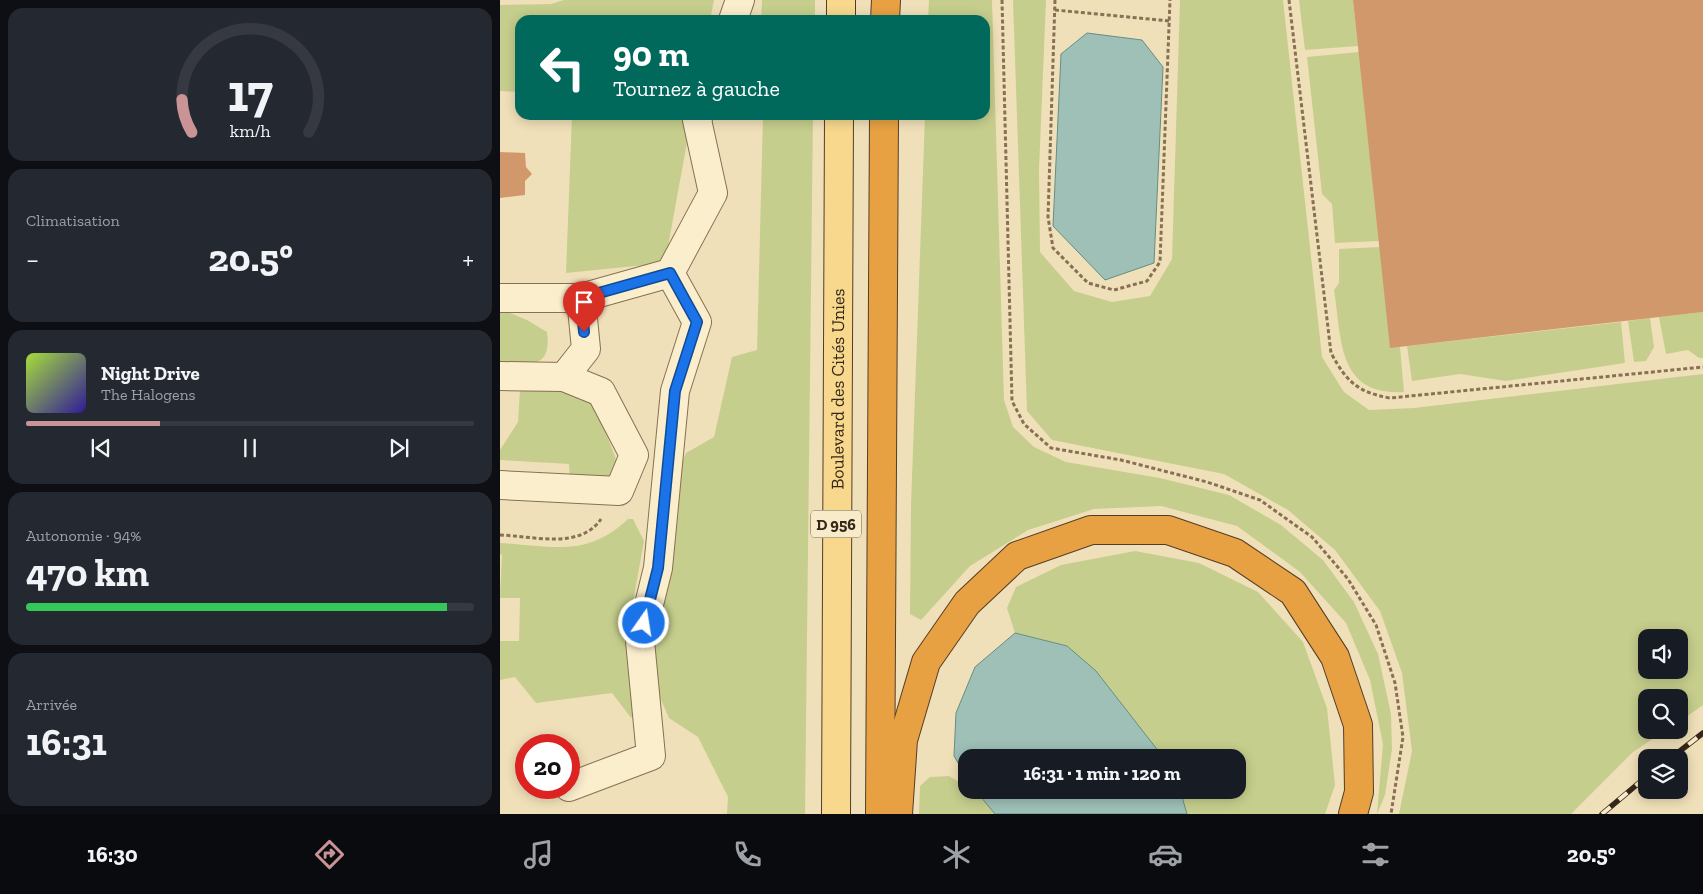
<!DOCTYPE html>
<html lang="fr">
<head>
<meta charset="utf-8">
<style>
	body { margin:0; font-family:"Zilla Slab",serif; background:#242831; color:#f1f3f6; height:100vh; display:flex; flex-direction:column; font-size:19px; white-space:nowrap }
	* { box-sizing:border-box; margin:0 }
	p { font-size:16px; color:#9ea1a6 }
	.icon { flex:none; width:28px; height:28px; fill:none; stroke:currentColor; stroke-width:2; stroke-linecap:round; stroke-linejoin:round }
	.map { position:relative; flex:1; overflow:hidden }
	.sheet { display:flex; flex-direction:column; gap:8px; padding:8px; background:#0d0f14; width:500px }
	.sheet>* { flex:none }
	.banner { position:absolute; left:15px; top:15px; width:475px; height:105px; border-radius:15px; box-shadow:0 2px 12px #0003; background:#00695c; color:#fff; overflow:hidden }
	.controls { position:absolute; left:1138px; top:629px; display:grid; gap:10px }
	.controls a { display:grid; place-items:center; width:50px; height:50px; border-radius:10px; background:#171b24; box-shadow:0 2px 12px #0003; font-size:25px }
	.speed { position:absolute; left:15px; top:734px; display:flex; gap:10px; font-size:25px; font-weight:700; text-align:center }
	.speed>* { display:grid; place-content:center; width:65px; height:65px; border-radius:50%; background:#171b24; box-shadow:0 2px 12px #0003; line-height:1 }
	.speed .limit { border:8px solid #d22; background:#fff; color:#111 }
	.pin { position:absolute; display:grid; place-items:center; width:42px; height:42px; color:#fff; margin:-51px -21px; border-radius:50% 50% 50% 0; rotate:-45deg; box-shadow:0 0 5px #0007 }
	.pin .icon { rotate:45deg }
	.me { position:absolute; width:55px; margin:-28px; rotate:13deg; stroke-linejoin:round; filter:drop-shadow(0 0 4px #0008) }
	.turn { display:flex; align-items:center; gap:18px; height:105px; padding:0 15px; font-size:22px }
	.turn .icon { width:65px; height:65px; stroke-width:2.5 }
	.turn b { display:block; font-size:35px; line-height:42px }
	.big { font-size:38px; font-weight:700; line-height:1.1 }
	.sheet .card { flex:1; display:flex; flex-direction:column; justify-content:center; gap:8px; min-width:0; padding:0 18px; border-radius:15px; background:#242831 }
	.sheet .dial { align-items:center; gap:0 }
	.dial svg { height:130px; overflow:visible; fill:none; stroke:#363941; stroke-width:7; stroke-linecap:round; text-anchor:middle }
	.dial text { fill:#f1f3f6; stroke:none }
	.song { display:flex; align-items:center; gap:15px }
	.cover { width:60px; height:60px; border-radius:8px; background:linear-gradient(135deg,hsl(80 70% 55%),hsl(250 70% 35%)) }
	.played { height:5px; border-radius:2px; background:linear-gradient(90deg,#ca9496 30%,#363941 30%) }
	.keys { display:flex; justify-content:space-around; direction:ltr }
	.heat { display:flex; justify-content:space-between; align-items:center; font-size:28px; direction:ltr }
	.charge { height:8px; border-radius:4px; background:linear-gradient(90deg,#34c759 94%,#363941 0) }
	.trip { position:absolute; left:458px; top:749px; width:288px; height:50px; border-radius:15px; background:#171b24; box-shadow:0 2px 12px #0003; font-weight:700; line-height:50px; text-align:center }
	.menu { display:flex; height:80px; justify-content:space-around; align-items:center; background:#090b0e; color:#9ea1a6 }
	.menu .icon { width:35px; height:35px }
	.menu .selected { color:#ca9496 }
	.menu b { font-size:22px; color:#f1f3f6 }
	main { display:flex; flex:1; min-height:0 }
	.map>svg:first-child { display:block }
	.green { fill:#c6ce8d; fill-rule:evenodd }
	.water { fill:#9ec0b7; stroke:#668d84 }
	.building { fill:#d1986c }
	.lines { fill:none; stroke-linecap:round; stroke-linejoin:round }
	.minor-casing { stroke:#877053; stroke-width:30 }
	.major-casing { stroke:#543d28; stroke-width:30 }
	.highway-casing { stroke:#543d28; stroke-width:30 }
	.path { stroke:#877053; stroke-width:3; stroke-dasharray:4 2.5; stroke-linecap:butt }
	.minor { stroke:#fbeecd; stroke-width:28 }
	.major { stroke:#f8d88d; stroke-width:28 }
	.highway { stroke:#e8a142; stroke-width:28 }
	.rail-casing { stroke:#352719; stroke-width:5.5 }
	.rail { stroke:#f7ebc9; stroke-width:4; stroke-dasharray:11; stroke-linecap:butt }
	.route-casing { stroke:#114b97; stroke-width:12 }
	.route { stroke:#1a73e8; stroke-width:9 }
	.labels { text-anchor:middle; stroke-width:5; stroke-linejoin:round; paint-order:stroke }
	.shield { fill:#f7ebc9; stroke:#6f624e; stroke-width:1 }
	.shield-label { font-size:16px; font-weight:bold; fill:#352719 }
	.street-label { font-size:18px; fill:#352719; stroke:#f7ebc9 }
</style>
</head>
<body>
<main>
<section class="sheet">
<div class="card dial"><svg viewBox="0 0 100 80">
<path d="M14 69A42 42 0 1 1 86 69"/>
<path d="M14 69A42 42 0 0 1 8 49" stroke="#ca9496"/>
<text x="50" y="56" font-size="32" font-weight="700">17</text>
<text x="50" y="72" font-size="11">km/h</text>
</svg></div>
<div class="card"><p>Climatisation</p>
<div class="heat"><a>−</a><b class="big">20.5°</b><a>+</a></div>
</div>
<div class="card">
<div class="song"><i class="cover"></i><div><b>Night Drive</b><p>The Halogens</p></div></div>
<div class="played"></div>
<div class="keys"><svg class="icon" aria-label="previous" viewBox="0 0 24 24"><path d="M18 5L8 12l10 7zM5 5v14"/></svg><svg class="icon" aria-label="pause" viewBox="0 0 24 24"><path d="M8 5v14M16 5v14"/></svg><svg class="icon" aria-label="next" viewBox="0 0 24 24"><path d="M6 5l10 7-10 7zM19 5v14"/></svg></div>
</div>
<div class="card"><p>Autonomie · 94%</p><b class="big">470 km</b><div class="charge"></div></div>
<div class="card"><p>Arrivée</p><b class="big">16:31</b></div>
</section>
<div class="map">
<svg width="1203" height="814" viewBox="0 0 1203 814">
	<rect width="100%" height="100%" fill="#f0e0b9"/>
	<g class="green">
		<polygon points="64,0 214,0 210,20 20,20 20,92 0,91 0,5 51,4"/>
		<polygon points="262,0 315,0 315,20 261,20"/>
		<polygon points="429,0 492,0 504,400 513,427 534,447 566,462 660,478 729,495 781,525 823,560 854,602 878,654 891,714 892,749 885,795 877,814 883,744 870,680 846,623 800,572 737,526 661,506 594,509 528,530 470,566 421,620 410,614 411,505 425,115 485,115 485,20 428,20"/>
		<path d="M513 0H546L539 170 540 252 574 291 612 302 650 296 672 259 680 0H783L822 357 844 392 869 410 914 408 1203 374V705L1179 722V698H1146V730H1166L1133 752 1071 814H899L912 751 902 673 880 611 835 550 788 510 724 474 552 440 527 411ZM1146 638H1179V670H1146Z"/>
		<polygon points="799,0 853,0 858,46 805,50"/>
		<polygon points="859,52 879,241 835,243 832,204 822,194 807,57"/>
		<polygon points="72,115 192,115 165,263 66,273"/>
		<polygon points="263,115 313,115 305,814 227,814 228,797 198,737 169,718 158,693 149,639 171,487 186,453 214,437 232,357 257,350"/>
		<path d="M880 247 900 347 904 392C837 396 842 340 834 290L839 283V249Z"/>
		<path d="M0 309 27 320 47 332C52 370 29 364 0 364Z"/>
		<polygon points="1203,312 1203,358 1199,358 1188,350 1166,354 1159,317"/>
		<polygon points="1150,318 1154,347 1146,361 1134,362 1128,321"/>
		<polygon points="1121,322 1125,363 1006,381 960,374 912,381 907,346"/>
		<polygon points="20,390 67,391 83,396 98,412 119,467 115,478 70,482 69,464 0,460 0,450 18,422"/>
		<path d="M128 519H133L144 541 131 613V645L141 705 131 718 112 693 36 703 15 677 0 680V641H19L20 598H0L2 555 0 554V543C52 546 87 558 128 519Z"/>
		<polygon points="635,551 699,563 758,592 803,642 827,708 835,785 825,814 687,814 680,790 736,790 736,758 663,757 567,646 515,633 507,608 516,587 561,565"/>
		<polygon points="449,776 466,786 466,790 475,791 495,814 419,814 420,786 430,777"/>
	</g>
	<g class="water">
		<polygon points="587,33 642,40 663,67 654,263 605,280 553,226 561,54"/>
		<polygon points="515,633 567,646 596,671 663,757 466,758 466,776 454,756 456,713 475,667"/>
		<polygon points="475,790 680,790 687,814 495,814"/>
	</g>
	<g class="building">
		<polygon points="853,0 1203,0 1203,312 890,348"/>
		<polygon points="0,152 25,153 26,167 32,174 25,181 25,195 0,198"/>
	</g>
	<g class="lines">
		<g class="minor-casing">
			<g id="minor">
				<polyline points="233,20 240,0"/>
				<polyline points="0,298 81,298 170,273 213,193 197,120 199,115"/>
				<polyline points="0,376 64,377 86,349 81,298"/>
				<polyline points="0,485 119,491 134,455 101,392 64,377"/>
				<polyline points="69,787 151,756 140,641 158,568 175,391 197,322 170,273"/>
			</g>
		</g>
		<g class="major-casing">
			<g id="major">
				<polyline points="341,20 341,0"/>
				<path id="s1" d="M336 814 339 115"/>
			</g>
		</g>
		<g class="highway-casing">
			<g id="highway">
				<polyline points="385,20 386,0"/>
				<polyline points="380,814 384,115"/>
				<polyline points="398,814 403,740 426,662 467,603 517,556 591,530 668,530 735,553 793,592 835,657 858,725 859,792 853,814"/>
			</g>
		</g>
		<g class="path">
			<polyline points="502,0 512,401 524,424 551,448 621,460 707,482 760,500 812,537 848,579 876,625 895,683 903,737 891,814"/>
			<polyline points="555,0 548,217 553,248 588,283 614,290 647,281 660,262 670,0"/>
			<path d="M789 0 831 353C847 382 857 392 890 398L1203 367"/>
			<polyline points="555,10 670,21"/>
			<path d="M0 535C33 536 80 550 101 519"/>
		</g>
		<use href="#minor" class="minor"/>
		<use href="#major" class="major"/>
		<use href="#highway" class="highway"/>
		<g class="rail-casing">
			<g id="rail">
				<polyline points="1171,758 1203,733"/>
				<polyline points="1102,814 1146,777"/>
			</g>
		</g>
		<use href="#rail" class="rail"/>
	</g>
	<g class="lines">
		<g class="route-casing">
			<polyline id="route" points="84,332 81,298 170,273 197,322 175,391 158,568 144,623"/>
		</g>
		<use href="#route" class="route"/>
	</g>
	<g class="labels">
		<rect class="shield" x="311" y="510.5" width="50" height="27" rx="4"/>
		<g class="shield-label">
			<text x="336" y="530">D 956</text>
		</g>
		<g class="street-label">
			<text dy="6" stroke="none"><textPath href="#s1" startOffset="425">Boulevard des Cités Unies</textPath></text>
		</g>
	</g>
</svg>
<div class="controls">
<a><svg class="icon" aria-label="sound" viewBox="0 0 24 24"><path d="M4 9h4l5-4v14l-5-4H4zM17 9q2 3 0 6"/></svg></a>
<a><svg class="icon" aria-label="search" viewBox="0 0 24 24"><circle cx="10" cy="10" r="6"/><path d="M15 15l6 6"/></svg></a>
<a><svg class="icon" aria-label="layers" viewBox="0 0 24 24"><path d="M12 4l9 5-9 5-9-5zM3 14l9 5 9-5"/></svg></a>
</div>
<div class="speed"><div class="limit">20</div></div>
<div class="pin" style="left:84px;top:332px;background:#d93025"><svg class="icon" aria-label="arrive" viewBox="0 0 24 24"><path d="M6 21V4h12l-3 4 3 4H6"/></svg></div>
<svg class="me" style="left:144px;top:623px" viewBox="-20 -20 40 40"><circle r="17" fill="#1a73e8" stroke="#fff" stroke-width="3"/><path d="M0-11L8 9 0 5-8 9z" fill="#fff"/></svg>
<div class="trip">16:31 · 1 min · 120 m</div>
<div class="banner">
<div class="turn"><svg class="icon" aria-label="left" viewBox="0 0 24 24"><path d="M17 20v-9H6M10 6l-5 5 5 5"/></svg><div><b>90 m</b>Tournez à gauche</div></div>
</div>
</div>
</main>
<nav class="menu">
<b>16:30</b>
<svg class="icon selected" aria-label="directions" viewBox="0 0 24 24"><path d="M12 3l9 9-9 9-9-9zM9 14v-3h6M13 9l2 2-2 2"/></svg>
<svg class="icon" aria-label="music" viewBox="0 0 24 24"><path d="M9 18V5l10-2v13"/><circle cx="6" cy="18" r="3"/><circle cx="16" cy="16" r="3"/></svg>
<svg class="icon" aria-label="phone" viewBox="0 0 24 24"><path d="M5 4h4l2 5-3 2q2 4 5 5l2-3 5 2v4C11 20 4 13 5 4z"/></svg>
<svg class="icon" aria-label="climate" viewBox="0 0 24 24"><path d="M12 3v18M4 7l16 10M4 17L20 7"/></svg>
<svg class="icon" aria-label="car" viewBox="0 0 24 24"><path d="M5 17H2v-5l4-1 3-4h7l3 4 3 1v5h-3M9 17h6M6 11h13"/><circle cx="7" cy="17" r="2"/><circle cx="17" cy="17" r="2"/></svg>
<svg class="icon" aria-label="filters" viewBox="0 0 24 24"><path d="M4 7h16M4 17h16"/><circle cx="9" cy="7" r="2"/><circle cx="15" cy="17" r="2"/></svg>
<b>20.5°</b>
</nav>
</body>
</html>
